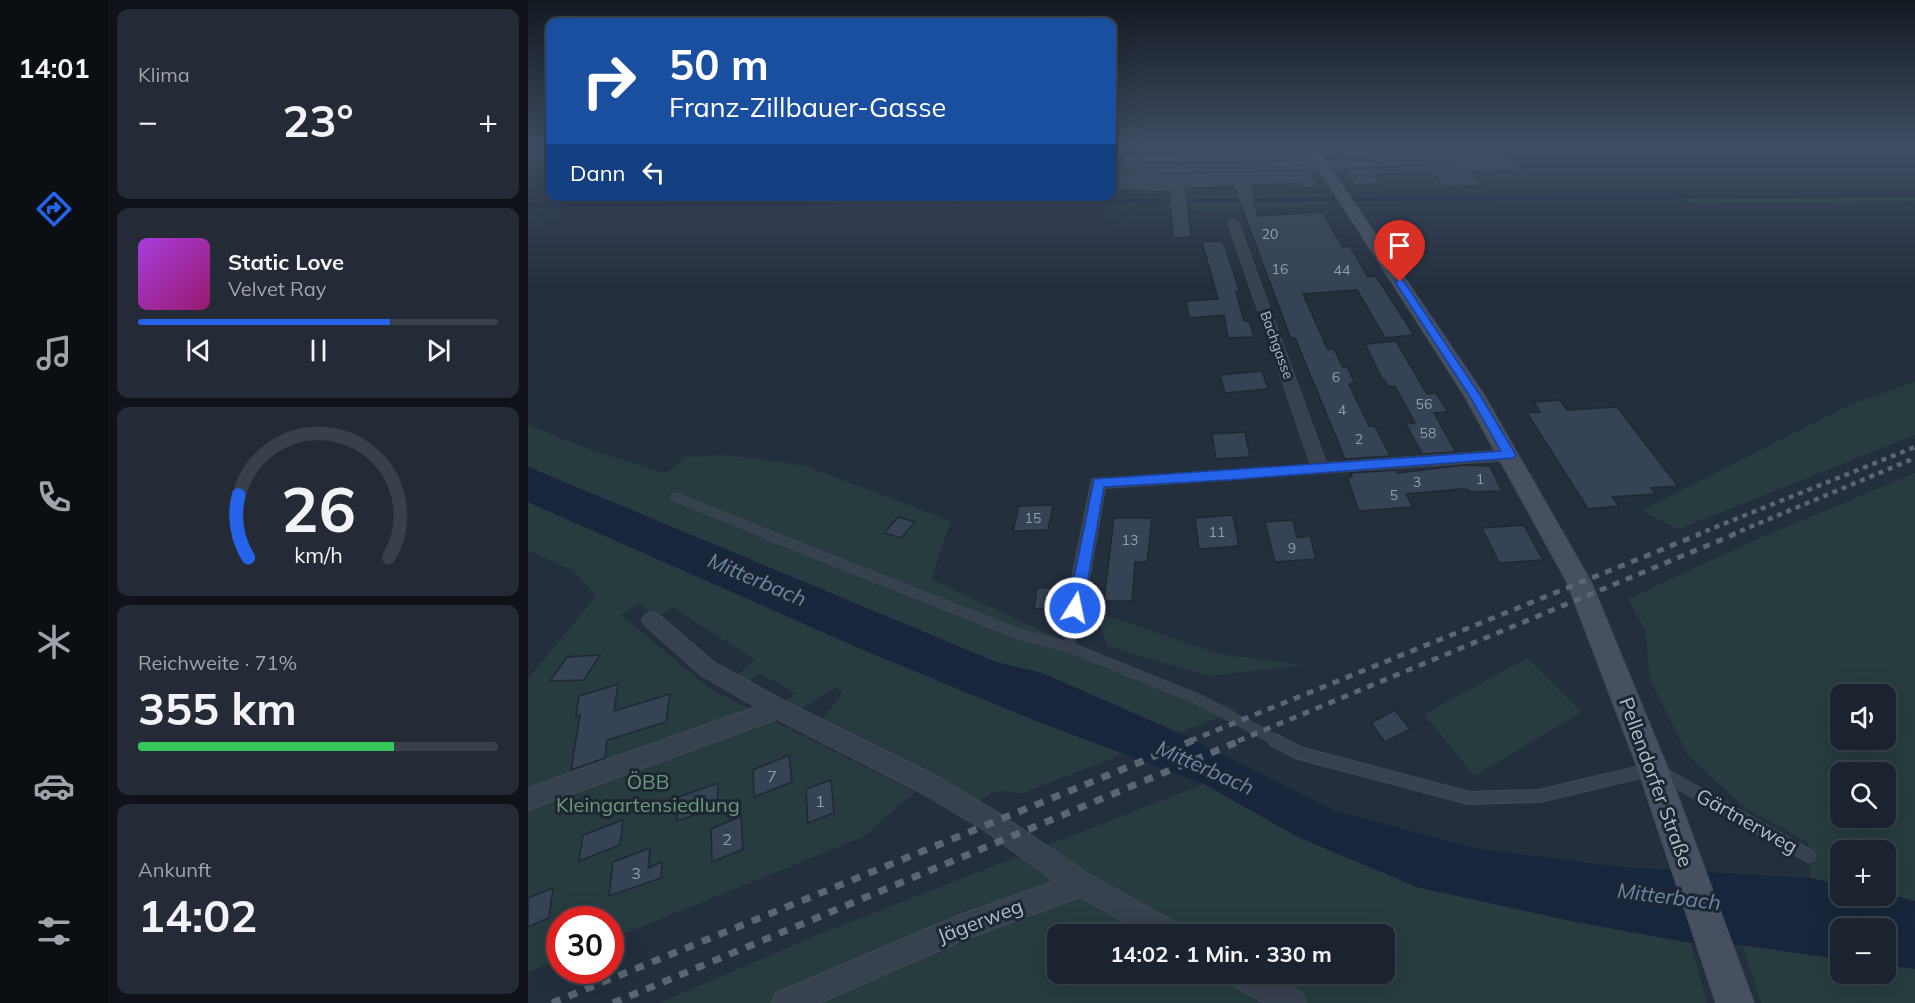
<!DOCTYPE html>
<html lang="de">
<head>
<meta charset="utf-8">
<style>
	body { margin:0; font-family:Mulish,sans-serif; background:#242b36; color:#f1f3f6; height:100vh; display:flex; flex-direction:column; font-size:22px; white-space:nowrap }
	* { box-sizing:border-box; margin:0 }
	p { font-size:20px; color:#a0a4aa }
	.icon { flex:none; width:33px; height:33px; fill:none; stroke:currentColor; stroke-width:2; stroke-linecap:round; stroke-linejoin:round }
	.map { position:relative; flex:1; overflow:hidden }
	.sheet { display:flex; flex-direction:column; gap:9px; padding:9px; background:#0f1319; width:420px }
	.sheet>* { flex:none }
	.top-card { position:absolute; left:18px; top:18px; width:570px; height:183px; border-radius:12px; box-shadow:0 6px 24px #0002,0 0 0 2px #39404a; background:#1a4fa0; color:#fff; overflow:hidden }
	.buttons { position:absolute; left:1302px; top:684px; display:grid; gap:12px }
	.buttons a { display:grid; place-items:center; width:66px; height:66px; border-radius:12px; background:#1b232e; box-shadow:0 6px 24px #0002,0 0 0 2px #39404a; font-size:30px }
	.speed { position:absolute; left:18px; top:906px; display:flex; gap:12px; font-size:30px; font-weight:700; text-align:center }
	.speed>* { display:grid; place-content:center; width:78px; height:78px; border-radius:50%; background:#1b232e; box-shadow:0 6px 24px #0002,0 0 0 2px #39404a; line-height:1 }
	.speed .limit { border:9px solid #d22; background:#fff; color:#111 }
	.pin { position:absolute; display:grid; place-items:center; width:51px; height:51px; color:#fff; margin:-62px -26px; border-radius:50% 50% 50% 0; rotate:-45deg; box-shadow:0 0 6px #0007 }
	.pin .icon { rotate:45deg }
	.me { position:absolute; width:66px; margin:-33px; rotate:10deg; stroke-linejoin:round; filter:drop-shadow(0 0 4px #0008) }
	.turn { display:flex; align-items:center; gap:21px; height:126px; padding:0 24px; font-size:27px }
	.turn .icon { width:78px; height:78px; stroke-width:2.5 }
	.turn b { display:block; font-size:42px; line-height:51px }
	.then { display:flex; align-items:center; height:57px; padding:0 24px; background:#0003; gap:12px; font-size:22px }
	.big { font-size:45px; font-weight:700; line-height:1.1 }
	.sheet .card { flex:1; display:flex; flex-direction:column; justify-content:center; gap:9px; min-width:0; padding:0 21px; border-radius:12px; background:#242b36 }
	.sheet .dial { align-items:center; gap:0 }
	.dial svg { height:156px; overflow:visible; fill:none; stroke:#39404a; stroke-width:7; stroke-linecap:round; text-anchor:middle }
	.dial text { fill:#f1f3f6; stroke:none }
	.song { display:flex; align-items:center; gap:18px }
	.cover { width:72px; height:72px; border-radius:9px; background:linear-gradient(135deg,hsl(280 70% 55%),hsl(320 70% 35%)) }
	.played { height:6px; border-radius:3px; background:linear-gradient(90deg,#2563eb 70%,#39404a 70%) }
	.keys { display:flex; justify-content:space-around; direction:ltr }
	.heat { display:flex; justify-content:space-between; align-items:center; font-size:33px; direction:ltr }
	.charge { height:9px; border-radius:4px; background:linear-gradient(90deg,#34c759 71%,#39404a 0) }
	.trip { position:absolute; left:519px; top:924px; width:348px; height:60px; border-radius:12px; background:#1b232e; box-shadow:0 6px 24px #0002,0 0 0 2px #39404a; font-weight:700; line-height:60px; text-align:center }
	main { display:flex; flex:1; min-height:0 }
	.tabs { display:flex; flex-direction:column; width:108px; justify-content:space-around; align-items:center; background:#0b0e12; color:#a0a4aa }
	.tabs .icon { width:42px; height:42px }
	.tabs .on { color:#2563eb }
	.tabs b { font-size:27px; color:#f1f3f6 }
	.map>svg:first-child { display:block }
	.green { fill:#263c3f; fill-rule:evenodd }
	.water { fill:#17263c }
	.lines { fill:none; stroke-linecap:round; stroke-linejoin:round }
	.stream { stroke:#17263c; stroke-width:4 }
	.building { fill:#364354; stroke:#1f2835; stroke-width:1.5 }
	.lane-far2-casing { stroke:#414a57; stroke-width:9 }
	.lane-far1-casing { stroke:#414a57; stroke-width:11 }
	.lane-casing { stroke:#414a57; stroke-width:14 }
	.street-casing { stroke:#414a57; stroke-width:2 }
	.secondary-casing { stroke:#414a57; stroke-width:2 }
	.lane-far2 { stroke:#38414e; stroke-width:8 }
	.lane-far1 { stroke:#38414e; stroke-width:10 }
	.lane { stroke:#38414e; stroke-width:12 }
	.street { fill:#38414e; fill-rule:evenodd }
	.secondary { fill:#465061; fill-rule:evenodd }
	.rail-far2 { stroke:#5a6575; stroke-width:4.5; stroke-dasharray:5 5; stroke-linecap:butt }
	.rail-far1 { stroke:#5a6575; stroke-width:5; stroke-dasharray:7 7; stroke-linecap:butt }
	.rail { stroke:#5a6575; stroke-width:7; stroke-dasharray:9 9; stroke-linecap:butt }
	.route { fill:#2563eb; stroke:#184099; stroke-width:1.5 }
	.labels { text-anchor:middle; stroke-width:6; stroke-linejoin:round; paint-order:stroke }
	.number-label { font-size:14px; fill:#929caa }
	.far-street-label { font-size:14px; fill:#b4bcc9; stroke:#1d2633 }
	.near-number-label { font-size:16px; fill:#929caa }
	.near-park-label { font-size:20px; fill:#6b9a76; stroke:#1d2633 }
	.near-street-label { font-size:20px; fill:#b4bcc9; stroke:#1d2633 }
	.near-water-label { font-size:21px; font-style:italic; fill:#6d86a8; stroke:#1d2633 }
</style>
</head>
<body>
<main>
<nav class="tabs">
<b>14:01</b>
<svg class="icon on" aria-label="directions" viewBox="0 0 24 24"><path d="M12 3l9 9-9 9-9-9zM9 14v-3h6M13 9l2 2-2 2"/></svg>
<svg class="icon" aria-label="music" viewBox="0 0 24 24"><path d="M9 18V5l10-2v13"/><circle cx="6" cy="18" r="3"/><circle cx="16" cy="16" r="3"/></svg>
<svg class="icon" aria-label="phone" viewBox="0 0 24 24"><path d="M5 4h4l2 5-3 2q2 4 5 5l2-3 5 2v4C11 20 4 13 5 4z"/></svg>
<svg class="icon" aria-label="climate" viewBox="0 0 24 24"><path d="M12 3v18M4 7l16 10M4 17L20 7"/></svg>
<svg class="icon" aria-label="car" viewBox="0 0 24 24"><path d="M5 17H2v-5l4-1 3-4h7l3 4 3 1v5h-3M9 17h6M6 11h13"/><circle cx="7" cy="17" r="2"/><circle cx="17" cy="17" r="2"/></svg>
<svg class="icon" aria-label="filters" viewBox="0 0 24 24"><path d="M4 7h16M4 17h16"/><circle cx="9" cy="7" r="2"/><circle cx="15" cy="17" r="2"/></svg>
</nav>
<section class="sheet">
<div class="card"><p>Klima</p>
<div class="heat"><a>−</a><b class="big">23°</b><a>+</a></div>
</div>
<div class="card">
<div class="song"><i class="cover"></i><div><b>Static Love</b><p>Velvet Ray</p></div></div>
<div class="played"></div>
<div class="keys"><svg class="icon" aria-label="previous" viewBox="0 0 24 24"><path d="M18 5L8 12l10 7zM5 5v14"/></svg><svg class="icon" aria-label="pause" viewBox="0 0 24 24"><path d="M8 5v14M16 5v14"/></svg><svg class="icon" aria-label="next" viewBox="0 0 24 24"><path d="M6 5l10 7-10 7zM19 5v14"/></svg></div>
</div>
<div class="card dial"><svg viewBox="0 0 100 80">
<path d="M14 69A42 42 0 1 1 86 69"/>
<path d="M14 69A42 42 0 0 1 9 37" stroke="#2563eb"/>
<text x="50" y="56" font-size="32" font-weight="700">26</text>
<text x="50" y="72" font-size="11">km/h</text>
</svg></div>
<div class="card"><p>Reichweite · 71%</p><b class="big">355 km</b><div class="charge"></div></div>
<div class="card"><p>Ankunft</p><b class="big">14:02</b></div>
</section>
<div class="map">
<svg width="1387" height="1003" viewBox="0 0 1387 1003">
	<rect width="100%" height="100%" fill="#242f3e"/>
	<g class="green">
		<polygon points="796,193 802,207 640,211 638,195"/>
		<polygon points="1158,193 1387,193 1387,201 1166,204 1152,200"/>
		<polygon points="1387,382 1387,435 1151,529 1113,511 1321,405"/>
		<polygon points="0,425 63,450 138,474 156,457 198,455 275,465 423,521 403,579 520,634 709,710 651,733 514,673 468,662 0,467"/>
		<path d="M1387 473V901L1358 894V850H1312V885L1282 878 1280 842 1217 808 1160 755 1122 679 1118 632 1100 599 1225 541ZM1312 694H1358V740H1312ZM1312 772H1358V818H1312Z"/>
		<path d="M0 502C198 589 394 679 596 754L492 794C472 789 464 789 449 805L294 721 315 692 307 688 273 709 255 705 267 693 231 673 219 684 207 678 227 660 145 607 129 618 111 603 93 615 182 689 387 792 335 837 83 939 82 920H32L31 959 0 972V679L68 596 46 571 0 550Z"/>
		<polygon points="570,613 691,654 778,665 680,676 579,646"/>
		<polygon points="1000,658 1054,712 946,776 896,714"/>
		<path d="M676 784 770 837 889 887 1043 921 1163 943 1179 1003H131L294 933ZM530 934H856V974H530Z"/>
		<polygon points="1214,945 1312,959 1312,974 1358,974 1358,965 1387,969 1387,1003 1233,1003"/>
	</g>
	<polygon class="water" points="0,467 468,662 514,673 651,733 807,811 950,849 1093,867 1282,878 1312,885 1312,896 1358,894 1387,901 1387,969 1358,965 1358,928 1312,928 1312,959 1214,945 1163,943 1043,921 889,887 770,837 676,784 508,721 340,652 0,502"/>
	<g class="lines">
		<polyline class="stream" points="0,205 1387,195"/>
	</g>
	<g class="building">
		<polygon points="888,144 905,144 914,155 812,159 807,147 827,146 829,150 890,147"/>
		<polygon points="919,144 965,144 994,169 941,172 955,185 917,187 904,173 847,174 853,184 827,185 817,169 927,164 932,157"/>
		<polygon points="769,149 775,160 594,164 595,155 700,156 699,154 752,153 750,150"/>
		<polygon points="781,170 791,187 773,188 771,183 725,186 729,216 794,212 815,247 822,246 840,277 848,276 886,335 857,338 829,290 775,294 800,350 806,349 815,367 819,367 827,383 821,384 841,426 847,426 862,456 817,459 767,338 763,339 706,187 658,188 663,237 645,238 641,192 588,190 591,174"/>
		<polygon points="695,241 712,292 708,292 716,321 721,321 726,337 700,338 696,315 661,318 658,301 690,299 674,242"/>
		<polygon points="868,341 899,394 908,393 920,412 906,413 928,452 894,454 878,424 887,423 867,386 860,387 857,380 855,381 837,344"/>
		<polygon points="734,371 740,389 697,393 692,375"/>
		<polygon points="1032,400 1039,410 1089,407 1150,486 1123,488 1128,494 1084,497 1091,506 1060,509 999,413 1012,412 1006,402"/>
		<polygon points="717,432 722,457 688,459 684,434"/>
		<polygon points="936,465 962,466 974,491 942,492 941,490 934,489 878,494 885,507 831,511 819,477 824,477 823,473 868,470 870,473"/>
		<polygon points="525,505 520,530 485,531 491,506"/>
		<polygon points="705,515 711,546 671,549 667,518"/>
		<polygon points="370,517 387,522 373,538 356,533"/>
		<polygon points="586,518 624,518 619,562 607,562 604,601 576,601"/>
		<polygon points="765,520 769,538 782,536 788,559 747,562 737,522"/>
		<polygon points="996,525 1015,560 971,563 954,528"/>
		<polygon points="531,587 529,608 506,609 509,588"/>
		<polygon points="72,655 56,680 22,681 39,657"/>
		<polygon points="90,684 86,711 142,694 138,722 79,740 77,758 43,770 52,715 48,716 51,696"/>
		<polygon points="867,710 882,729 857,742 843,723"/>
		<polygon points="261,755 264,782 226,797 225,770"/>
		<polygon points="303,780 306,813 280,823 278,789"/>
		<polygon points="190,783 189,807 149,821 151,797"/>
		<polygon points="213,816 215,849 184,862 183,829"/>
		<polygon points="95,820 92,845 51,861 55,835"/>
		<polygon points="122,848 120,868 134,862 133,878 81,896 85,862"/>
		<polygon points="25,888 21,918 0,927 0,898"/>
	</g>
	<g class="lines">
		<g class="lane-far2-casing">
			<polyline id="lane-far2" points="147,497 242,535"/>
		</g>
		<g class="lane-far1-casing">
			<g id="lane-far1">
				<polyline points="238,534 490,634 541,647 670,699 749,741"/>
				<polyline points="541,647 547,608"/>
			</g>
		</g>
		<g class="lane-casing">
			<g id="lane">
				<polyline points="746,740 771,753 941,798 1011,796 1121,770"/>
				<polyline points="1135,774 1281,856"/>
			</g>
		</g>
		<g class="street-casing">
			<g id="street">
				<polygon points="907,144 916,144 930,159 926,162 722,170 584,172 584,166 722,164 919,157"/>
				<polygon points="705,219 710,222 798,463 982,450 990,455 982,460 577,488 556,608 554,613 547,616 540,613 538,608 564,479 783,465 700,222"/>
				<polygon points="124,612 131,615 187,663 258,702 412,778 472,814 562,875 652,925 656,934 618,934 552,897 435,940 291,1003 244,1003 248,993 432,915 527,881 456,830 396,794 249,719 0,810 0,788 228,707 173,675 117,625 114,620 117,615"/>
				<polygon points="698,974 738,974 774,993 778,1003 737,1003 702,984"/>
			</g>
		</g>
		<g class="secondary-casing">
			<polygon id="secondary" points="775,144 786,144 956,395 1063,582 1140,769 1226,1003 1188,1003 1110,769 1039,582 936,395"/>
		</g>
		<use href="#lane-far2" class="lane-far2"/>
		<use href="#lane-far1" class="lane-far1"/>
		<use href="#lane" class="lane"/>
		<use href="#street" class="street"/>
		<use href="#secondary" class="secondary"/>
		<g class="rail-far2">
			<polyline points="1168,535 1387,447"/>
			<polyline points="1203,535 1387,458"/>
		</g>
		<g class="rail-far1">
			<polyline points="662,741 1172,534"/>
			<polyline points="710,741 1207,534"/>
		</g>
		<g class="rail">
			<polyline points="24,1003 666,740"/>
			<polyline points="85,1003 714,740"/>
		</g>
	</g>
	<linearGradient id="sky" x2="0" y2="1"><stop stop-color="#141a22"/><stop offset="0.51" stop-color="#3f4d63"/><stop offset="1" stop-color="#3f4d63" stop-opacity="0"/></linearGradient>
	<rect width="1387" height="285" fill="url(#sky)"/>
	<polygon class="route" points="872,279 875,280 952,395 988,455 986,458 700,480 576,487 555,608 553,612 547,614 542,612 540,608 566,479 973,451 941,395 867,282"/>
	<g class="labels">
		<g class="number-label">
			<text x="742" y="239">20</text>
			<text x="752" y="274">16</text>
			<text x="814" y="275">44</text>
			<text x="808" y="382">6</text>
			<text x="896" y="409">56</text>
			<text x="814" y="415">4</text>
			<text x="900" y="438">58</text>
			<text x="831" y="444">2</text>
			<text x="952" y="484">1</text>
			<text x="889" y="487">3</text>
			<text x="866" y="500">5</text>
			<text x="505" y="523">15</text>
			<text x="689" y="537">11</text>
			<text x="602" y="545">13</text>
			<text x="764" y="553">9</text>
		</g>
		<g class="far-street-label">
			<text transform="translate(749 345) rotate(70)" y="5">Bachgasse</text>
		</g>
		<g class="near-number-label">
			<text x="244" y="782">7</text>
			<text x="292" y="807">1</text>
			<text x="199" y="845">2</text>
			<text x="108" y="879">3</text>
		</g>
		<g class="near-park-label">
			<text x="120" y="789">ÖBB<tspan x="120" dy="23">Kleingartensiedlung</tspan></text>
		</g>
		<g class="near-street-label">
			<text transform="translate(1128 782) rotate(70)" y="7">Pellendorfer Straße</text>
			<text transform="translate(1219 821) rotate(29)" y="7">Gärtnerweg</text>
			<text transform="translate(452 921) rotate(-21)" y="7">Jägerweg</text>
		</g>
		<g class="near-water-label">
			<text transform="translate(229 580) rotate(23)" y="7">Mitterbach</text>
			<text transform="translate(677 768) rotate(24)" y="7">Mitterbach</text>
			<text transform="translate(1141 897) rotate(7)" y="7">Mitterbach</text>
		</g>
	</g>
</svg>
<div class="buttons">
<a><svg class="icon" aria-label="sound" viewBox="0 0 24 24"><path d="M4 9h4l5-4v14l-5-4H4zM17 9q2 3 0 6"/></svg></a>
<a><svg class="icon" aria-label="search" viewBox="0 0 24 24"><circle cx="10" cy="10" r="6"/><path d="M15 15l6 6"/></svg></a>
<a>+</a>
<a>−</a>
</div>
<div class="speed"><div class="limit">30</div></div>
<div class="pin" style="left:872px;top:282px;background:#d93025"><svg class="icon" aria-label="arrive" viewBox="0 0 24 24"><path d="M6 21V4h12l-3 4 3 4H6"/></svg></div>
<svg class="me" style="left:547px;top:608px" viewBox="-20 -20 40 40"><circle r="17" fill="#2563eb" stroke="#fff" stroke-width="3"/><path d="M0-11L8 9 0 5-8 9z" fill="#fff"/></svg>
<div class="trip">14:02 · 1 Min. · 330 m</div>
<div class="top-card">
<div class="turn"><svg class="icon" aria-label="right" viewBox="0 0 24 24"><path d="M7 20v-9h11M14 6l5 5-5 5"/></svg><div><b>50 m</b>Franz-Zillbauer-Gasse</div></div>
<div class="then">Dann<svg class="icon" aria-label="left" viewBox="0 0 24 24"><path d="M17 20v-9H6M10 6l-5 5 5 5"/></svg></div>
</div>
</div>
</main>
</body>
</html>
